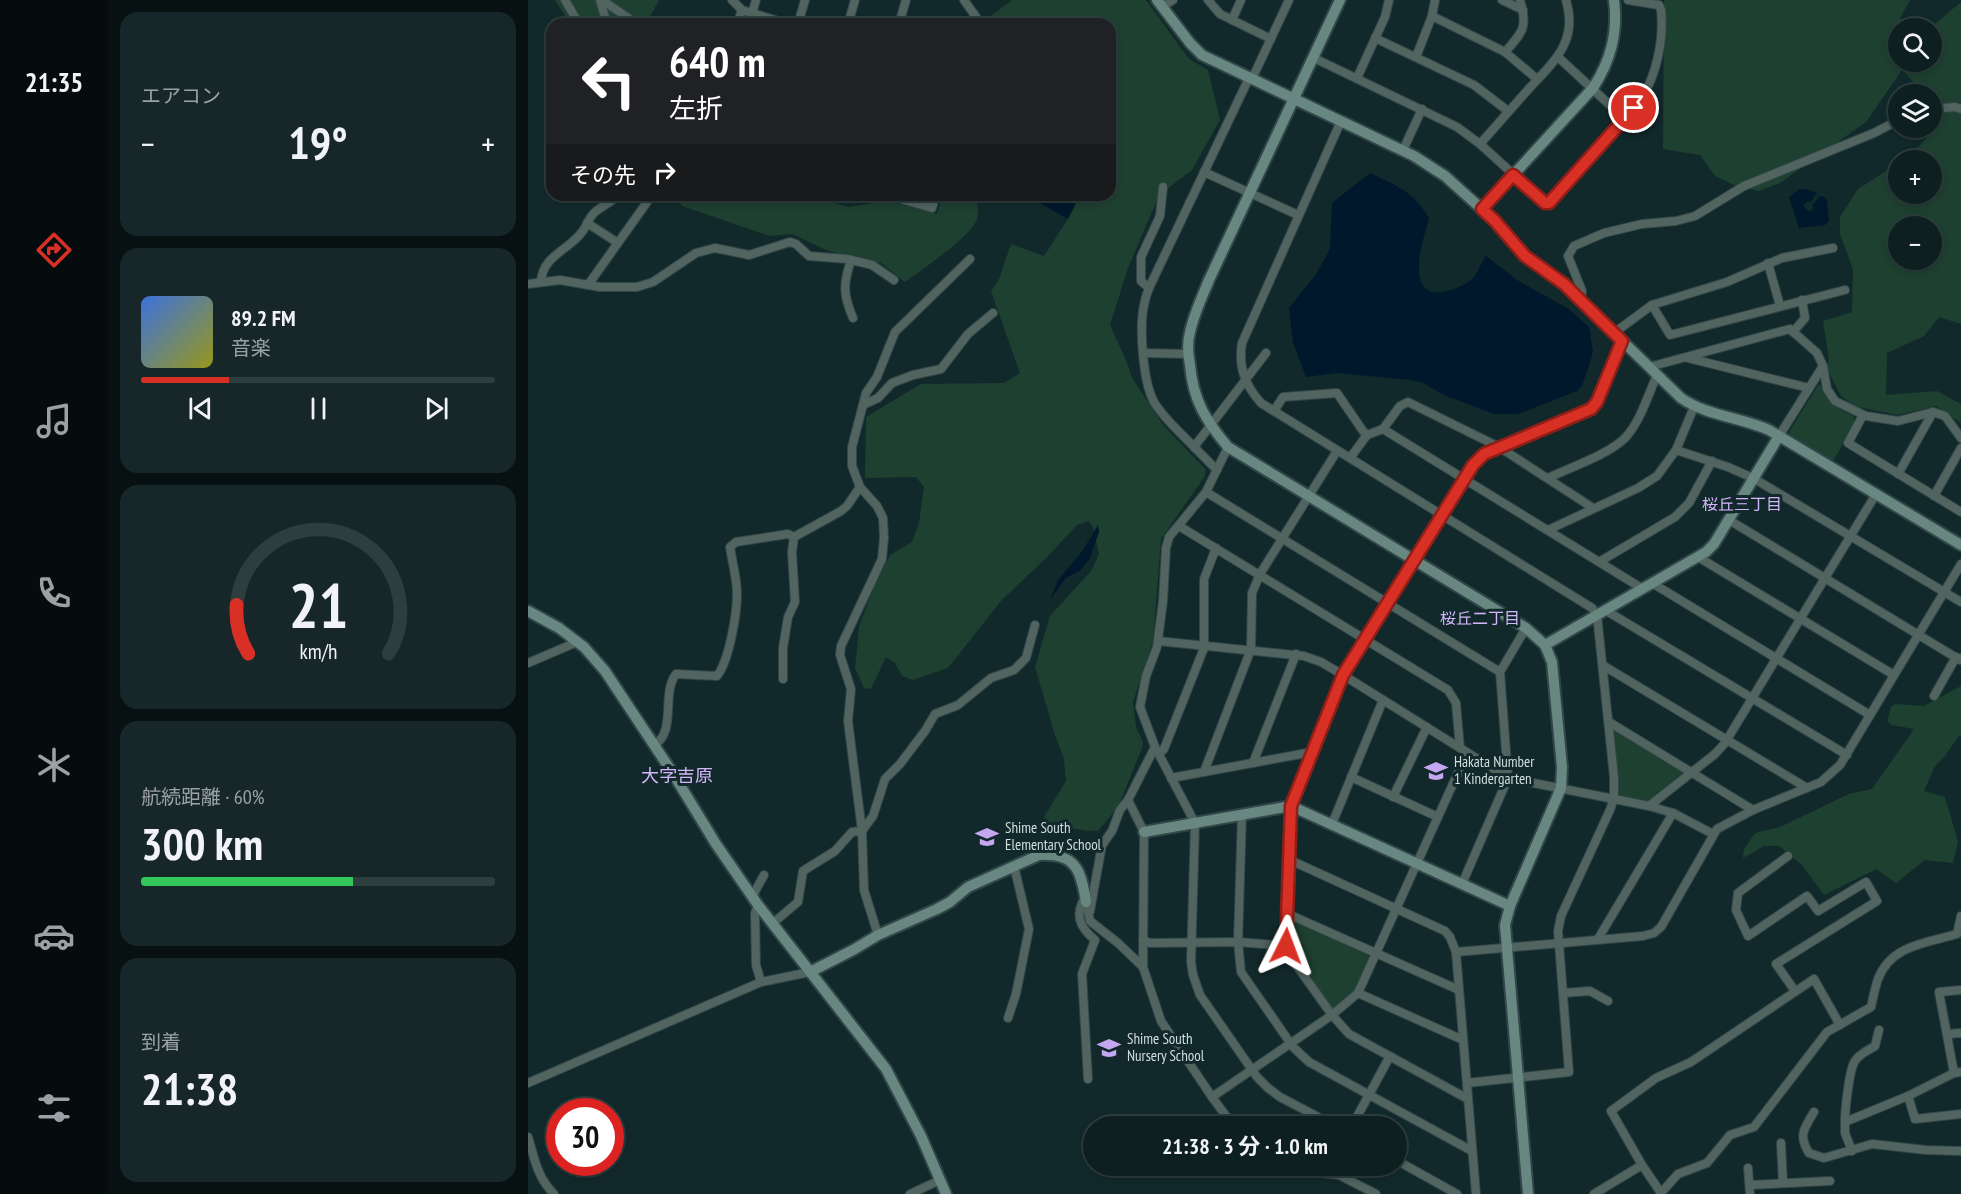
<!DOCTYPE html>
<html lang="ja">
<head>
<meta charset="utf-8">
<style>
	body { margin:0; font-family:"PT Sans Narrow","Noto Sans JP",sans-serif; background:#172729; color:#f1f3f6; height:100vh; display:flex; flex-direction:column; font-size:22px; white-space:nowrap }
	* { box-sizing:border-box; margin:0 }
	p { font-size:20px; color:#9ba2a5 }
	.icon { flex:none; width:33px; height:33px; fill:none; stroke:currentColor; stroke-width:2; stroke-linecap:round; stroke-linejoin:round }
	.map { position:relative; flex:1; overflow:hidden }
	.panel { display:flex; flex-direction:column; gap:12px; padding:12px; background:#081112; width:420px }
	.panel>* { flex:none }
	.banner { position:absolute; left:18px; top:18px; width:570px; height:183px; border-radius:18px; box-shadow:0 3px 9px #0003,0 0 0 2px #2e3d3e; background:#202124; color:#fff; overflow:hidden }
	.controls { position:absolute; left:1360px; top:18px; display:grid; gap:12px }
	.controls a { display:grid; place-items:center; width:54px; height:54px; border-radius:50%; background:#0e1f20; box-shadow:0 3px 9px #0003,0 0 0 2px #2e3d3e; font-size:30px }
	.speed { position:absolute; left:18px; top:1098px; display:flex; gap:12px; font-size:30px; font-weight:700; text-align:center }
	.speed>* { display:grid; place-content:center; width:78px; height:78px; border-radius:50%; background:#0e1f20; box-shadow:0 3px 9px #0003,0 0 0 2px #2e3d3e; line-height:1 }
	.speed .limit { border:9px solid #d22; background:#fff; color:#111 }
	.pin { position:absolute; display:grid; place-items:center; width:51px; height:51px; color:#fff; margin:-26px; border:3px solid #fff; border-radius:50%; box-shadow:0 2px 6px #0007 }
	.me { position:absolute; width:66px; margin:-33px; rotate:3deg; stroke-linejoin:round; filter:drop-shadow(0 0 4px #0008) }
	.turn { display:flex; align-items:center; gap:21px; height:126px; padding:0 24px; font-size:27px }
	.turn .icon { width:78px; height:78px; stroke-width:2.5 }
	.turn b { display:block; font-size:42px; line-height:51px }
	.then { display:flex; align-items:center; height:57px; padding:0 24px; background:#0003; gap:12px; font-size:22px }
	.big { font-size:45px; font-weight:700; line-height:1.1 }
	.panel .widget { flex:1; display:flex; flex-direction:column; justify-content:center; gap:9px; min-width:0; padding:0 21px; border-radius:18px; background:#172729 }
	.panel .dial { align-items:center; gap:0 }
	.dial svg { height:156px; overflow:visible; fill:none; stroke:#2e3d3e; stroke-width:7; stroke-linecap:round; text-anchor:middle }
	.dial text { fill:#f1f3f6; stroke:none }
	.song { display:flex; align-items:center; gap:18px }
	.cover { width:72px; height:72px; border-radius:9px; background:linear-gradient(135deg,hsl(220 70% 55%),hsl(60 70% 35%)) }
	.played { height:6px; border-radius:3px; background:linear-gradient(90deg,#d93025 25%,#2e3d3e 25%) }
	.keys { display:flex; justify-content:space-around; direction:ltr }
	.heat { display:flex; justify-content:space-between; align-items:center; font-size:33px; direction:ltr }
	.charge { height:9px; border-radius:4px; background:linear-gradient(90deg,#34c759 60%,#2e3d3e 0) }
	.trip { position:absolute; left:555px; top:1116px; width:324px; height:60px; border-radius:30px; background:#0e1f20; box-shadow:0 3px 9px #0003,0 0 0 2px #2e3d3e; font-weight:700; line-height:60px; text-align:center }
	main { display:flex; flex:1; min-height:0 }
	.tabs { display:flex; flex-direction:column; width:108px; justify-content:space-around; align-items:center; background:#060c0d; color:#9ba2a5 }
	.tabs .icon { width:42px; height:42px }
	.tabs .active { color:#d93025 }
	.tabs b { font-size:27px; color:#f1f3f6 }
	.map>svg:first-child { display:block }
	.green { fill:#1e4031; fill-rule:evenodd }
	.water { fill:#00182c }
	.lines { fill:none; stroke-linecap:round; stroke-linejoin:round }
	.street-casing { stroke:#314648; stroke-width:10 }
	.secondary-casing { stroke:#314648; stroke-width:14 }
	.street { stroke:#516460; stroke-width:8 }
	.secondary { stroke:#698781; stroke-width:10 }
	.route-casing { stroke:#8d1f18; stroke-width:15 }
	.route { stroke:#d93025; stroke-width:10 }
	.labels { text-anchor:middle; stroke-width:6; stroke-linejoin:round; paint-order:stroke }
	.poi-label { font-size:15px; fill:#d1dee0; stroke:#12292b; text-anchor:start }
	.neighbourhood-label { font-size:16px; fill:#d2b5fa; stroke:#12292b }
	.quarter-label { font-size:18px; fill:#d2b5fa; stroke:#12292b }
</style>
</head>
<body>
<main>
<nav class="tabs">
<b>21:35</b>
<svg class="icon active" aria-label="directions" viewBox="0 0 24 24"><path d="M12 3l9 9-9 9-9-9zM9 14v-3h6M13 9l2 2-2 2"/></svg>
<svg class="icon" aria-label="music" viewBox="0 0 24 24"><path d="M9 18V5l10-2v13"/><circle cx="6" cy="18" r="3"/><circle cx="16" cy="16" r="3"/></svg>
<svg class="icon" aria-label="phone" viewBox="0 0 24 24"><path d="M5 4h4l2 5-3 2q2 4 5 5l2-3 5 2v4C11 20 4 13 5 4z"/></svg>
<svg class="icon" aria-label="climate" viewBox="0 0 24 24"><path d="M12 3v18M4 7l16 10M4 17L20 7"/></svg>
<svg class="icon" aria-label="car" viewBox="0 0 24 24"><path d="M5 17H2v-5l4-1 3-4h7l3 4 3 1v5h-3M9 17h6M6 11h13"/><circle cx="7" cy="17" r="2"/><circle cx="17" cy="17" r="2"/></svg>
<svg class="icon" aria-label="filters" viewBox="0 0 24 24"><path d="M4 7h16M4 17h16"/><circle cx="9" cy="7" r="2"/><circle cx="15" cy="17" r="2"/></svg>
</nav>
<section class="panel">
<div class="widget"><p>エアコン</p>
<div class="heat"><a>−</a><b class="big">19°</b><a>+</a></div>
</div>
<div class="widget">
<div class="song"><i class="cover"></i><div><b>89.2 FM</b><p>音楽</p></div></div>
<div class="played"></div>
<div class="keys"><svg class="icon" aria-label="previous" viewBox="0 0 24 24"><path d="M18 5L8 12l10 7zM5 5v14"/></svg><svg class="icon" aria-label="pause" viewBox="0 0 24 24"><path d="M8 5v14M16 5v14"/></svg><svg class="icon" aria-label="next" viewBox="0 0 24 24"><path d="M6 5l10 7-10 7zM19 5v14"/></svg></div>
</div>
<div class="widget dial"><svg viewBox="0 0 100 80">
<path d="M14 69A42 42 0 1 1 86 69"/>
<path d="M14 69A42 42 0 0 1 8 44" stroke="#d93025"/>
<text x="50" y="56" font-size="32" font-weight="700">21</text>
<text x="50" y="72" font-size="11">km/h</text>
</svg></div>
<div class="widget"><p>航続距離 · 60%</p><b class="big">300 km</b><div class="charge"></div></div>
<div class="widget"><p>到着</p><b class="big">21:38</b></div>
</section>
<div class="map">
<svg width="1433" height="1194" viewBox="0 0 1433 1194">
	<rect width="100%" height="100%" fill="#12292b"/>
	<g class="green">
		<polygon points="27,0 131,0 118,24 42,24"/>
		<path d="M484 0H618L661 59 680 70 692 120 664 170 631 195 600 268 582 325 600 365 604 378 636 426 678 470 677 476 633 539 625 641 605 702 608 727 615 742 614 748 590 807 570 831C555 831 542 827 526 827L516 817 538 781 536 759 527 735 507 667 522 616 563 571 571 554 565 527 561 521 549 525 520 556 473 601 420 668 385 680 374 676 367 663 358 657 343 689 336 688 327 668 331 626 346 587 362 555 384 542 391 523 396 487 388 477 337 478 338 417 393 384 476 383 492 373 463 291 471 279 483 244 516 256 540 219 553 195H582V126L584 119 582 117V24H460L459 19Z"/>
		<path d="M1136 0H1382L1372 18 1394 28H1371V62H1404V28H1402L1433 2V324L1411 317 1396 336 1359 353 1358 395 1409 391 1433 404V423L1408 406 1370 415 1326 406 1313 396 1299 369 1301 359 1295 321 1324 312 1325 269 1312 234V217L1330 189 1371 163V194H1404V160H1375L1381 157 1412 123 1404 102V94H1397L1374 70 1338 122 1252 183 1231 191 1208 186 1187 176 1172 155 1135 149ZM1371 226H1404V260H1371Z"/>
		<path d="M147 195H279L320 207 360 201 409 214 415 195H449C449 202 451 212 449 219 444 236 392 271 377 282L353 263 313 255 296 249 264 234 242 236 154 206Z"/>
		<path d="M1291 384C1296 388 1295 391 1298 396 1305 407 1316 412 1326 416L1327 423 1304 463 1264 438 1261 432Z"/>
		<polygon points="1433,686 1433,736 1430,737 1417,756 1407,766 1396,791 1417,797 1430,842 1425,863 1397,860 1368,883 1348,869 1296,895 1274,865 1251,846 1236,846 1215,858 1216,849 1227,833 1252,827 1321,794 1344,789 1386,729 1364,725 1359,721 1363,707 1367,704 1396,706"/>
		<polygon points="1085,729 1156,772 1119,801 1089,796 1090,777"/>
		<polygon points="767,920 842,956 842,959 828,991 805,1010 762,951 763,925"/>
	</g>
	<g class="water">
		<path d="M842 173C869 186 885 191 901 218 896 237 888 259 892 278 897 303 929 290 943 280 949 275 953 263 958 256L989 280 1041 309 1061 327 1065 351 1062 363 1054 386 1049 391 990 414H966L918 396 893 382 883 380 809 373 778 377 765 343 761 308 788 274 802 249 804 203Z"/>
		<polygon points="1272,189 1277,189 1289,193 1282,203 1280,201 1275,206 1282,212 1286,207 1284,205 1292,196 1297,197 1299,201 1301,221 1297,225 1271,228 1261,197"/>
		<polygon points="498,195 551,195 540,219"/>
		<polygon points="570,525 571,532 562,558 553,570 538,578 522,600 530,580 555,550"/>
	</g>
	<g class="lines">
		<g class="street-casing">
			<g id="street">
				<polyline points="37,0 51,24"/>
				<polyline points="72,0 79,24"/>
				<polyline points="74,0 109,24"/>
				<polyline points="204,0 214,10 260,24"/>
				<polyline points="436,0 453,24"/>
				<polyline points="680,0 692,14 743,39"/>
				<polyline points="974,0 995,10"/>
				<polyline points="634,7 645,0"/>
				<polyline points="904,16 977,52 1009,79"/>
				<polyline points="704,20 713,0"/>
				<polyline points="209,24 214,10"/>
				<polyline points="221,24 228,0"/>
				<polyline points="270,24 277,0"/>
				<polyline points="320,24 327,0"/>
				<polyline points="371,24 378,0"/>
				<polyline points="847,38 946,85 980,111"/>
				<path d="M977 52C995 32 1000 27 992 0"/>
				<polyline points="888,57 904,16 907,0"/>
				<polyline points="1030,57 1097,119"/>
				<path d="M786 58 929 127 952 144 1017 203H1021C1050 171 1089 134 1113 99 1129 75 1136 38 1133 10L1131 5 1100 0"/>
				<path d="M721 78 621 288C619 293 617 299 616 305 611 328 615 382 626 402 636 419 653 433 666 447L738 353"/>
				<polyline points="829,78 857,17 861,0"/>
				<polyline points="724,79 761,0"/>
				<polyline points="1404,109 1427,107 1433,109"/>
				<path d="M813 121 714 343C710 367 717 385 733 403L1064 608 1069 615 1086 777V798L1082 810 1033 916 1030 931 1041 1072 939 1083"/>
				<path d="M952 144C967 127 983 109 998 92 1024 63 1051 43 1038 0"/>
				<polyline points="875,150 894,109"/>
				<polyline points="676,172 770,215"/>
				<polyline points="359,195 404,208 408,195"/>
				<polyline points="59,223 90,243"/>
				<path d="M323 260C315 284 315 295 325 318"/>
				<polyline points="1240,263 1252,306"/>
				<path d="M13 282C14 256 41 250 54 232 59 226 61 217 67 212 75 205 83 203 90 195"/>
				<polyline points="0,284 32,280 72,287 109,287 125,282 168,253 187,248 221,255 262,242 268,244 281,256 319,259 344,265 366,280"/>
				<polyline points="60,285 122,198"/>
				<polyline points="621,288 613,281 613,257 632,216 635,187"/>
				<polyline points="1053,300 1054,291 1040,256 1046,246 1076,233 1114,224 1148,221 1167,216 1216,186 1346,133 1371,120"/>
				<polyline points="1124,305 1142,335 1317,290"/>
				<polyline points="1265,332 1277,318 1274,300"/>
				<polyline points="1086,333 1124,305 1199,282 1254,258 1305,248"/>
				<polyline points="617,353 661,354"/>
				<polyline points="1160,358 1281,388"/>
				<polyline points="1121,367 1262,329 1289,353 1295,366 1299,389 1307,401 1338,416 1370,421 1405,412 1417,416 1433,438"/>
				<polyline points="337,404 350,398 364,383 385,375 413,369 440,334 465,313"/>
				<polyline points="746,411 755,397 809,393 835,431 839,435"/>
				<polyline points="1335,415 1320,443 1433,512"/>
				<polyline points="855,429 1115,589"/>
				<polyline points="1251,436 1295,366"/>
				<polyline points="666,447 689,470"/>
				<polyline points="700,447 678,492 641,537 638,548 635,601 629,647 618,676 612,707 627,747 667,823 663,962 665,975 672,995 729,1077 740,1088 752,1097 807,1126"/>
				<polyline points="1148,450 1200,467 1225,478 1433,602"/>
				<polyline points="822,458 839,435 855,429 872,406 880,402 971,447 1065,508"/>
				<polyline points="1370,474 1405,412"/>
				<path d="M1020 478C1041 468 1082 454 1098 437 1113 420 1120 395 1129 375"/>
				<polyline points="678,492 972,672 980,778 934,884"/>
				<polyline points="1406,496 1433,448"/>
				<polyline points="1201,520 1432,660 1433,658"/>
				<polyline points="651,526 920,690 928,703 932,748"/>
				<polyline points="1020,530 1110,488 1129,476 1148,450 1166,407"/>
				<polyline points="1170,557 1366,675"/>
				<polyline points="1071,562 1147,517 1161,503 1184,461"/>
				<polyline points="1124,583 1342,715"/>
				<polyline points="1077,610 1319,755"/>
				<polyline points="630,641 776,656 793,662 815,675 980,778 1121,806 1145,813 1185,834"/>
				<polyline points="0,663 49,642"/>
				<polyline points="1076,666 1279,788"/>
				<polyline points="972,672 998,628"/>
				<polyline points="255,679 255,648 260,617 267,602 264,552 266,537 313,511 319,506 332,487"/>
				<polyline points="1406,696 1428,657"/>
				<polyline points="1081,722 1225,810"/>
				<path d="M126 745C149 732 133 693 148 674L189 676C201 661 209 614 209 594 209 578 204 562 202 547L208 542 260 534 266 537"/>
				<polyline points="631,754 636,749 676,648 676,579 688,548"/>
				<polyline points="725,763 768,654"/>
				<polyline points="676,772 723,649 724,593 732,574 809,451"/>
				<polyline points="823,777 910,817"/>
				<polyline points="643,778 784,752"/>
				<polyline points="865,797 899,727"/>
				<polyline points="600,800 616,832 615,967"/>
				<polyline points="1121,806 1187,754 1197,743 1348,494"/>
				<polyline points="714,814 710,942 713,972 765,1047 781,1062 944,1151"/>
				<polyline points="804,824 855,700"/>
				<polyline points="334,831 345,816 357,779 372,764 397,731 407,714 430,705 463,678 486,670 498,658 507,625"/>
				<polyline points="1260,856 1210,893 1208,910 1220,936 1279,896 1290,911 1338,882 1349,901 1248,964 1267,991"/>
				<polyline points="762,860 917,931 922,937 928,952 948,1194"/>
				<polyline points="224,897 236,875"/>
				<polyline points="558,902 562,921 590,943 615,967 633,1021 684,1097 698,1116 709,1126"/>
				<path d="M558 902 554 903C547 919 555 930 567 940L554 974 560 1079"/>
				<polyline points="230,905 227,913 228,965 233,982"/>
				<polyline points="562,911 574,845 584,831 592,810 600,800 627,747"/>
				<polyline points="760,914 931,990"/>
				<polyline points="245,923 270,902 275,871 307,851 324,832 334,831"/>
				<polyline points="350,935 336,890 334,831 320,721 323,689 312,655 313,646 354,559 356,538 355,518 349,506 332,487 324,466 324,447 338,393 349,377 367,332 442,259"/>
				<polyline points="1070,939 1145,813"/>
				<polyline points="615,940 622,943 710,942 758,946"/>
				<polyline points="928,952 1115,936 1126,933 1133,927 1189,829 1225,810 1293,782 1312,765 1433,564"/>
				<polyline points="830,993 935,1040"/>
				<polyline points="1035,993 1062,991 1080,1001"/>
				<polyline points="480,1018 488,994 501,929 486,866"/>
				<polyline points="1420,1034 1433,1033"/>
				<polyline points="1426,1073 1411,992 1433,990"/>
				<polyline points="0,1083 233,982 282,972"/>
				<polyline points="1380,1096 1387,1119 1433,1114"/>
				<polyline points="684,1097 804,1015 830,993 939,753"/>
				<polyline points="940,1099 821,1034 804,1015 759,952 758,946 763,806 815,675 945,465 956,454 1063,409 1069,402 1094,341"/>
				<path d="M1286 1112C1276 1128 1270 1136 1281 1153L1296 1158 1344 1144 1398 1150 1433 1151"/>
				<path d="M1317 1122C1317 1110 1321 1070 1327 1061 1331 1054 1341 1050 1347 1046L1351 1030"/>
				<polyline points="824,1126 862,1056"/>
				<path d="M0 1137C7 1160 9 1177 26 1194"/>
				<polyline points="1253,1143 1255,1183"/>
				<polyline points="1324,1151 1317,1133 1317,1122 1380,1096 1426,1073 1433,1072"/>
				<polyline points="868,1160 929,1194"/>
				<polyline points="771,1166 785,1172 811,1175 848,1194"/>
				<polyline points="1220,1168 1222,1194"/>
				<polyline points="1222,1185 1302,1181"/>
				<polyline points="1133,1193 1114,1165 1083,1111 1128,1078 1163,1062 1286,979 1312,1025"/>
				<polyline points="382,1194 412,1180"/>
				<polyline points="1066,1194 1114,1165"/>
				<path d="M1132 1194 1150 1174 1179 1163 1202 1135 1226 1127 1299 1032 1343 1007C1345 998 1347 988 1350 979 1363 945 1398 943 1429 934L1433 916"/>
			</g>
		</g>
		<g class="secondary-casing">
			<g id="secondary">
				<path d="M629 0 662 43 674 55 886 156 917 176 967 221 997 256 1036 284 1153 398C1179 416 1212 417 1241 430L1433 545"/>
				<path d="M812 0 681 280C674 297 666 314 662 332 659 343 660 355 662 365 665 400 678 421 700 447L998 628 1017 645 1024 662 1034 767 1033 788 982 906 977 925 1000 1194"/>
				<path d="M954 209 1065 88C1083 60 1090 33 1086 0"/>
				<polyline points="0,611 31,628 56,647 77,671 144,772 188,844 230,905 358,1069 393,1136 418,1194"/>
				<polyline points="1017,645 1178,552 1186,544 1251,436"/>
				<polyline points="616,832 763,806 982,906"/>
				<path d="M282 972 325 950 350 935 409 909 422 902 440 887 511 855C548 853 553 870 558 902"/>
			</g>
		</g>
		<use href="#street" class="street"/>
		<use href="#secondary" class="secondary"/>
	</g>
	<g class="lines">
		<g class="route-casing">
			<polyline id="route" points="758,946 763,806 815,675 945,465 956,454 1063,409 1069,402 1094,341 1036,284 997,256 967,221 954,209 985,175 1017,203 1021,203 1106,108"/>
		</g>
		<use href="#route" class="route"/>
	</g>
	<defs>
		<g id="school-bare" transform="scale(1.8)"><path d="M0-5L7-2L0 1L-7-2ZM-4 1L0 2.5L4 1V4Q0 6-4 4Z" fill="#c5a6f0" stroke="#12292b" stroke-width="2.5" paint-order="stroke"/></g>
	</defs>
	<g fill-rule="evenodd">
		<use href="#school-bare" x="908" y="771"/>
		<use href="#school-bare" x="459" y="837"/>
		<use href="#school-bare" x="581" y="1048"/>
	</g>
	<g class="labels">
		<g class="poi-label">
			<text x="926" y="767">Hakata Number<tspan x="926" dy="17">1 Kindergarten</tspan></text>
			<text x="477" y="833">Shime South<tspan x="477" dy="17">Elementary School</tspan></text>
			<text x="599" y="1044">Shime South<tspan x="599" dy="17">Nursery School</tspan></text>
		</g>
		<g class="neighbourhood-label">
			<text x="1214" y="510">桜丘三丁目</text>
			<text x="952" y="624">桜丘二丁目</text>
		</g>
		<g class="quarter-label">
			<text x="149" y="782">大字吉原</text>
		</g>
	</g>
</svg>
<div class="controls">
<a><svg class="icon" aria-label="search" viewBox="0 0 24 24"><circle cx="10" cy="10" r="6"/><path d="M15 15l6 6"/></svg></a>
<a><svg class="icon" aria-label="layers" viewBox="0 0 24 24"><path d="M12 4l9 5-9 5-9-5zM3 14l9 5 9-5"/></svg></a>
<a>+</a>
<a>−</a>
</div>
<div class="speed"><div class="limit">30</div></div>
<div class="pin" style="left:1106px;top:108px;background:#d93025"><svg class="icon" aria-label="arrive" viewBox="0 0 24 24"><path d="M6 21V4h12l-3 4 3 4H6"/></svg></div>
<svg class="me" style="left:758px;top:946px" viewBox="-20 -20 40 40"><path d="M0-17L14 15 0 8-14 15z" fill="#d93025" stroke="#fff" stroke-width="4"/></svg>
<div class="trip">21:38 · 3 分 · 1.0 km</div>
<div class="banner">
<div class="turn"><svg class="icon" aria-label="left" viewBox="0 0 24 24"><path d="M17 20v-9H6M10 6l-5 5 5 5"/></svg><div><b>640 m</b>左折</div></div>
<div class="then">その先<svg class="icon" aria-label="right" viewBox="0 0 24 24"><path d="M7 20v-9h11M14 6l5 5-5 5"/></svg></div>
</div>
</div>
</main>
</body>
</html>
